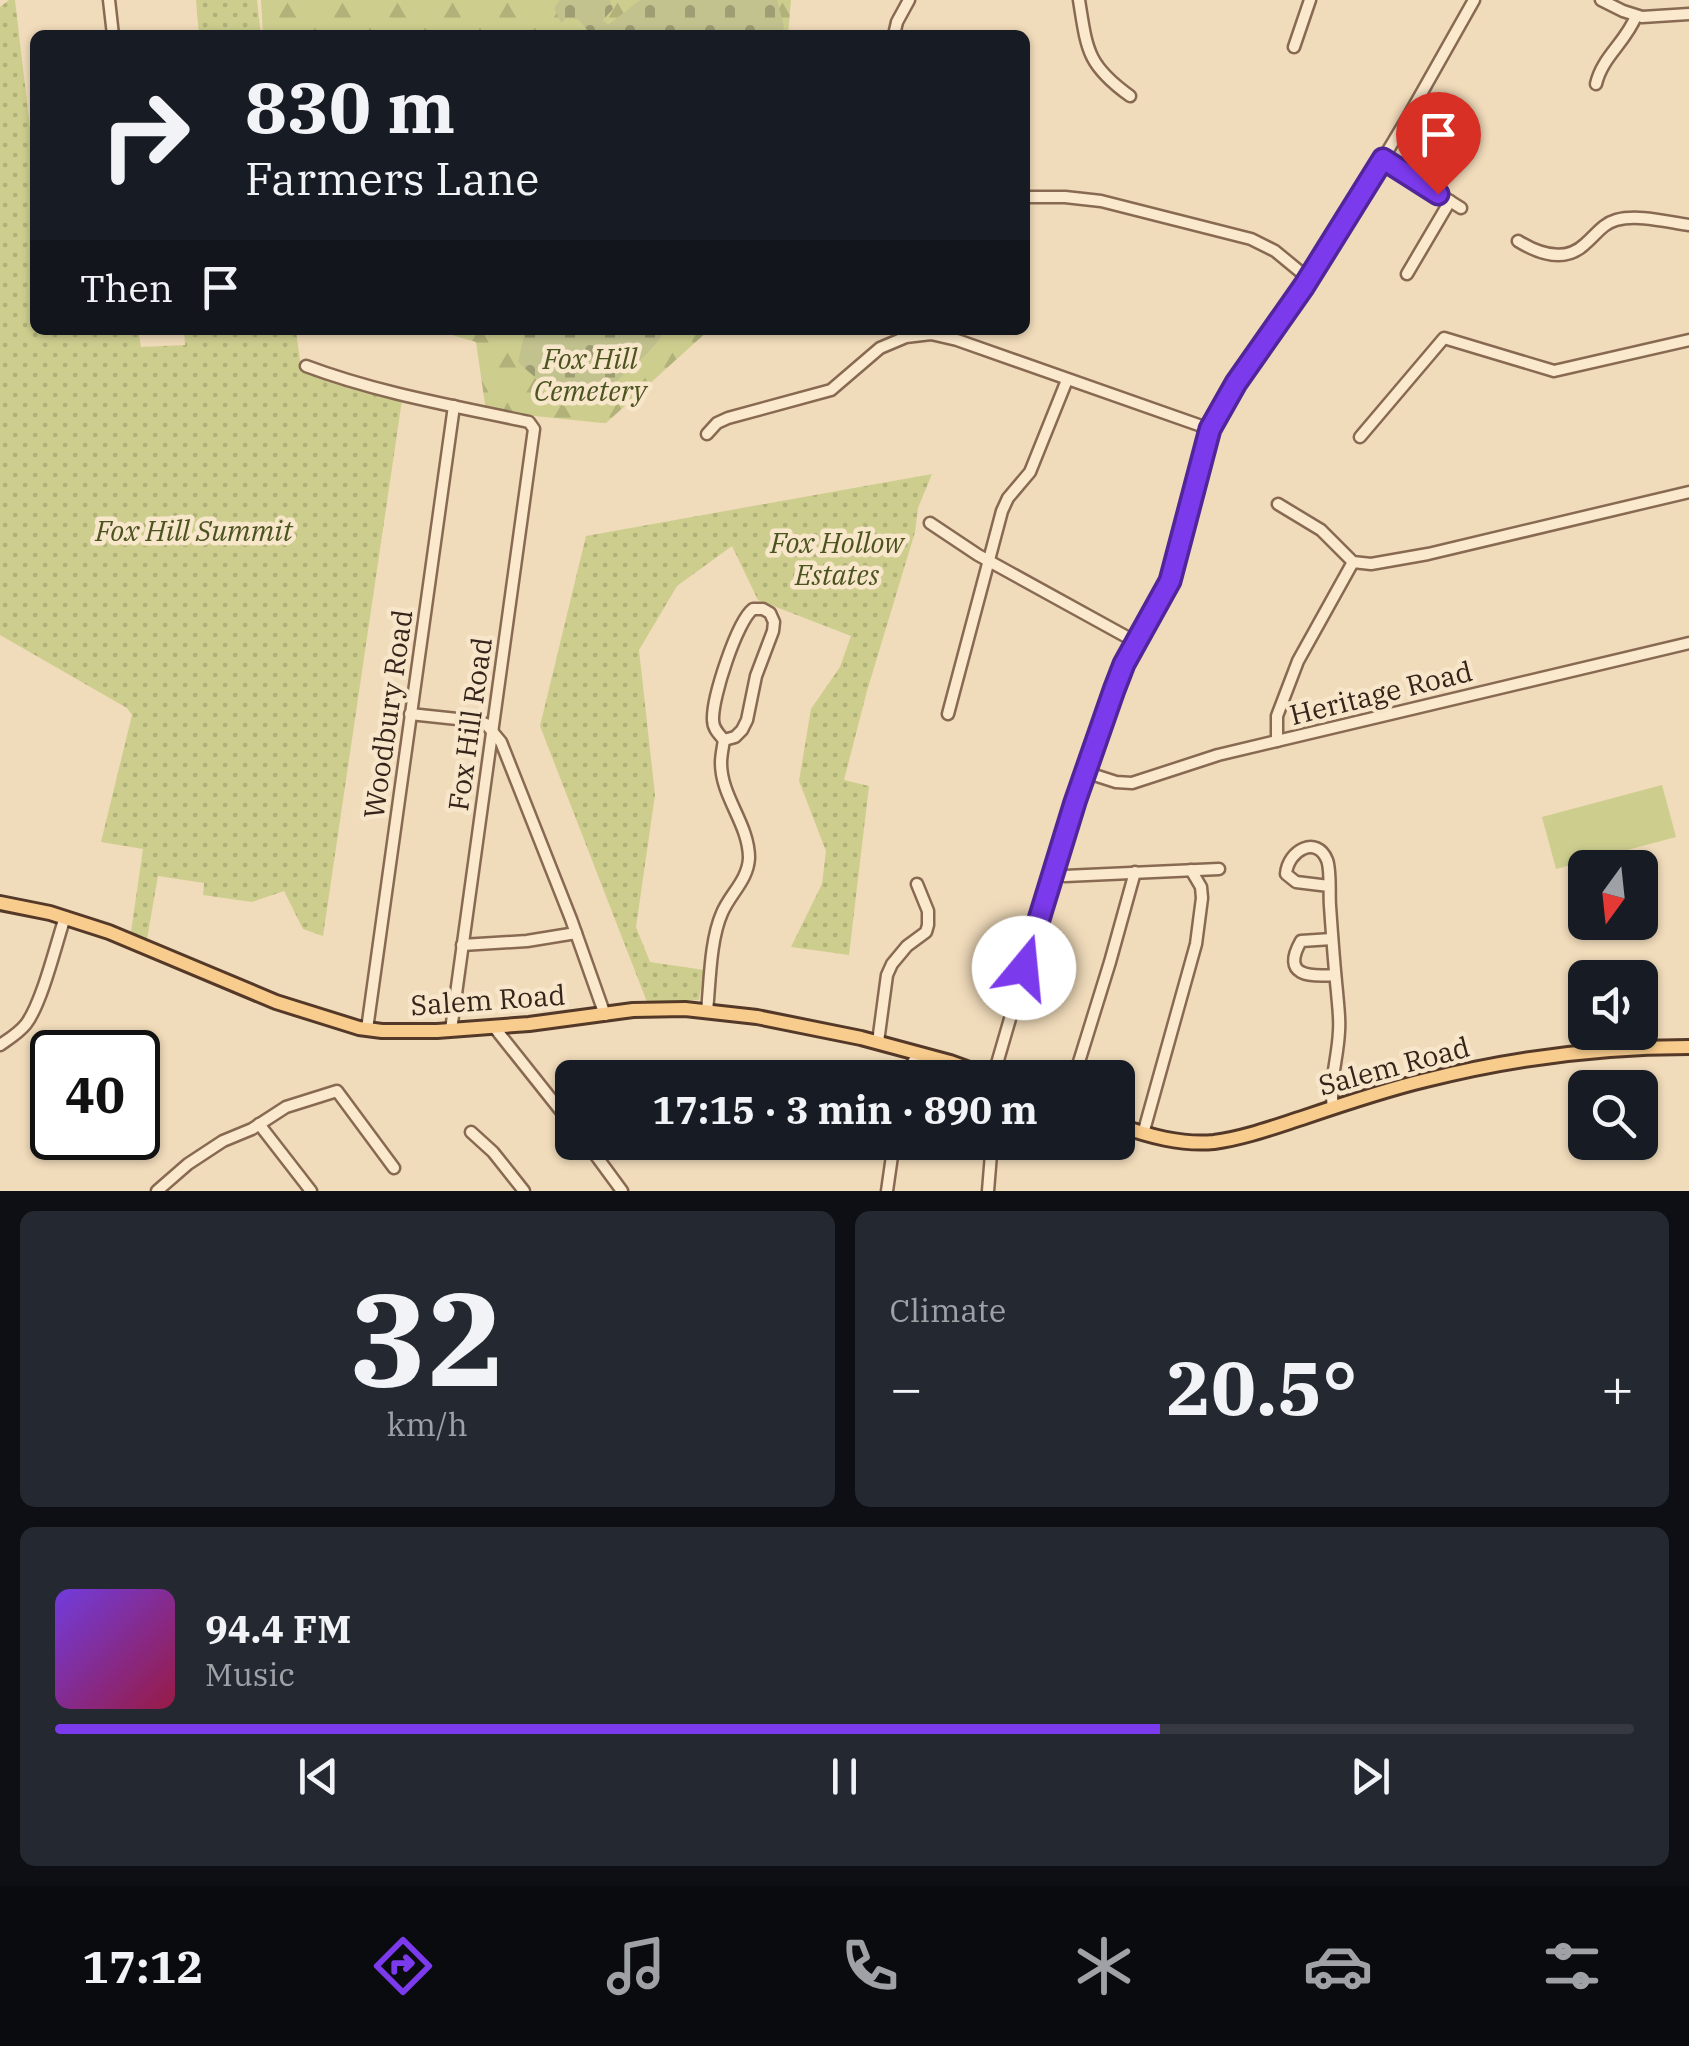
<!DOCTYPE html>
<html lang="en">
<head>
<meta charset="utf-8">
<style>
	body { margin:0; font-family:"IBM Plex Serif",serif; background:#242831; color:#f1f3f6; height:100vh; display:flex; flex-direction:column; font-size:38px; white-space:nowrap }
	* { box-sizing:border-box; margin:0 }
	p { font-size:32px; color:#9ea1a6 }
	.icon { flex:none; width:55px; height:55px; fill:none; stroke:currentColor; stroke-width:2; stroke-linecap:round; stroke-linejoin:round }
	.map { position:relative; height:1191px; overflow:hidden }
	.side { display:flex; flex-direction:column; gap:20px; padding:20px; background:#0d0f14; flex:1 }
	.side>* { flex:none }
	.hud { position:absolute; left:30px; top:30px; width:1000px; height:305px; border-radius:15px; box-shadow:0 2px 8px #0004; background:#171b24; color:#f1f3f6; overflow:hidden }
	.needle { width:65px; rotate:195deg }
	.controls { position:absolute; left:1568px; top:850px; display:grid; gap:20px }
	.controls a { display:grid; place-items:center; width:90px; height:90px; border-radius:15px; background:#171b24; box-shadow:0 2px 8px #0004; font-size:50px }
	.speed { position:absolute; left:30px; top:1030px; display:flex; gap:20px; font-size:50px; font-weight:700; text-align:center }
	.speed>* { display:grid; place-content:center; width:130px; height:130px; border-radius:50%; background:#171b24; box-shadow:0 2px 8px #0004; line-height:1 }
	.speed .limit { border:5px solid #111; border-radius:15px; background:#fff; color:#111 }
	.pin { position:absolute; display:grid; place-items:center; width:85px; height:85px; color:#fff; margin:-102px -42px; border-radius:50% 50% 50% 0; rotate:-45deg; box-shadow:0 0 10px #0007 }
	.pin .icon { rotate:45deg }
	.me { position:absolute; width:110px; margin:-55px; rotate:17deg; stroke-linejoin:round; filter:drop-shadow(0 0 8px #0008) }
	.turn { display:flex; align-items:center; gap:35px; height:210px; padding:0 50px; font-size:45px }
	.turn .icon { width:130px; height:130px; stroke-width:2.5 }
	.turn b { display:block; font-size:70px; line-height:85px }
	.then { display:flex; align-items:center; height:95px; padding:0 50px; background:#0003; gap:20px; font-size:38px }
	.big { font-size:75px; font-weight:800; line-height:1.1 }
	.side .widget { flex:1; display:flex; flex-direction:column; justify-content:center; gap:15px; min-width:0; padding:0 35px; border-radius:15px; background:#242831 }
	.side .dial { align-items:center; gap:0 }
	.dial b { font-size:130px; line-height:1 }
	.song { display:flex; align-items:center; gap:30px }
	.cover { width:120px; height:120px; border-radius:15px; background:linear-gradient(135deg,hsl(260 70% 55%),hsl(340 70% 35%)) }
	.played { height:10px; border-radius:5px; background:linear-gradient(90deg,#7c3aed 70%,#363941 70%) }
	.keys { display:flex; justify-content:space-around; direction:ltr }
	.heat { display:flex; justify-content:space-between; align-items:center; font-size:55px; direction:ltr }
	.side .tiles { flex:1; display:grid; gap:20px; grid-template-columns:1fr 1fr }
	.widget:last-child { grid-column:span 2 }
	.trip { position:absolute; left:555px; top:1060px; width:580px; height:100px; border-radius:15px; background:#171b24; box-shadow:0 2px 8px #0004; font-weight:800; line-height:100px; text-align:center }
	.tabs { display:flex; height:160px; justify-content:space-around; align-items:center; background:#090b0e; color:#9ea1a6 }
	.tabs .icon { width:70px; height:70px }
	.tabs .selected { color:#7c3aed }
	.tabs b { font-size:45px; color:#f1f3f6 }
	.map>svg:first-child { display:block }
	.forest { fill:url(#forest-firs) }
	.cemetery { fill:url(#cemetery-stones) }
	.park { fill:url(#park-dots) }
	.pitch { fill:#cdce8e }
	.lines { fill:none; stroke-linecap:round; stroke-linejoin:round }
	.minor-casing { stroke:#886a53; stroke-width:15 }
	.major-casing { stroke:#543929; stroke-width:18 }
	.minor { stroke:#fbe9cd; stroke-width:10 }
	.major { stroke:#f8cc8d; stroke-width:12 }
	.route-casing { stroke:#51269a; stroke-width:25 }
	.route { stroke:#7c3aed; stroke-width:18 }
	.labels { text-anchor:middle; stroke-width:9; stroke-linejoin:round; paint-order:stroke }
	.park-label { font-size:28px; font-style:italic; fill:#4b531f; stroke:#f7e6ca }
	.street-label { font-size:28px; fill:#35241a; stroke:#f7e6ca }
</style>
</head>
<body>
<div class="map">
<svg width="1689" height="1191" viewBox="0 0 1689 1191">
	<defs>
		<pattern id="forest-firs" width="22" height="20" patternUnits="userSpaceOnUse" patternTransform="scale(2.5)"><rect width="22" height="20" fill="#cdce8e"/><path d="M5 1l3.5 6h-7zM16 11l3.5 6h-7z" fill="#b1b17a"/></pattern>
		<pattern id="cemetery-stones" width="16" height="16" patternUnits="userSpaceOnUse" patternTransform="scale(2.5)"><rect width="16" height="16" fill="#c1c28e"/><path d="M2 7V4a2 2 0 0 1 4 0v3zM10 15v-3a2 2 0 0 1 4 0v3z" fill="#9e9d73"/></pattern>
		<pattern id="park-dots" width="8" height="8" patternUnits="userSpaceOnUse" patternTransform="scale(2.5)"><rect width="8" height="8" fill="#cdce8e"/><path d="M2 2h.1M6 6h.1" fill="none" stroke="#b1b17a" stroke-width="1.8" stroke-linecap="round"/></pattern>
	</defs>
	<rect width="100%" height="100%" fill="#f0dbba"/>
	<g class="forest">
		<polygon points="261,0 791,0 788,35 263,35"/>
		<polygon points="435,330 709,330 606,423 602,423 486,411 476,342"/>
	</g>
	<g class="cemetery">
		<polygon points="560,0 610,0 613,9 603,20 608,25 640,0 777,0 784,26 782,35 587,35 588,31 578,19 566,18 561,23 554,8"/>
		<path d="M525 330H665C656 347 643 358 628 371 621 377 612 387 603 391 569 405 541 384 518 362Z"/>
	</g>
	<g class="park">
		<polygon points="9,0 15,0 30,128 35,128 35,330 138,330 141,347 185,345 184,330 296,330 301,368 402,400 323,936 303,929 284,891 252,902 203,895 204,883 158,876 147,939 131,932 143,849 101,842 132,715 127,708 0,635 0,7"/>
		<polygon points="196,0 257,0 261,35 199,35"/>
		<polygon points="932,474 918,508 915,532 867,691 844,780 869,786 849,955 791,947 822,884 826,851 799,781 811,709 840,667 851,636 758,600 732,546 677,586 639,650 655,795 636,927 650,962 704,970 699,1000 647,1002 540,726 586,536"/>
	</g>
	<polygon class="pitch" points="1662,785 1676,837 1556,869 1542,817"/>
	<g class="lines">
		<g class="minor-casing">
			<g id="minor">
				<polyline points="109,0 113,35"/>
				<path d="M1079 0C1087 50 1087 65 1130 96"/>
				<polyline points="1601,0 1623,11 1642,17 1689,14"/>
				<polyline points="894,35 897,22 909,0"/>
				<polyline points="1294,47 1310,0"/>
				<path d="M1596 84C1602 57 1626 42 1636 16"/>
				<polyline points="1383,159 1461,208"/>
				<polyline points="1025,197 1065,197 1101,201 1251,239 1275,251 1309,279"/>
				<path d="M1518 241C1539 254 1565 263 1585 244 1596 235 1602 224 1616 220 1638 214 1667 222 1689 225"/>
				<polyline points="1407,274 1450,201"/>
				<path d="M306 366C378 393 454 406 529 422L534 429 451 1030"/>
				<polyline points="707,434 717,423 728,418 831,390 880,348 906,337 931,334 957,340 1210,429"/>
				<polyline points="1360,437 1444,338 1554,371 1689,340"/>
				<polyline points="1278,504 1321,530 1353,562 1371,564 1428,554 1689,492"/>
				<polyline points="930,523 978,555 1136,642"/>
				<path d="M753 609H763L770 613 774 622 773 631 756 676 747 720 742 730 735 737 724 740C719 734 713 729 713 720 712 698 737 621 753 609Z"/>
				<polyline points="410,714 476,721 486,724 501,742 571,919 605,1015"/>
				<polyline points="948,714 1002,511 1008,498 1030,472 1067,380"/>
				<polyline points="1277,741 1277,716 1298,661 1353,562"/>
				<polyline points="1085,772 1116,782 1132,783 1218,755 1689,643"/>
				<polyline points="1053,872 1065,876 1219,869"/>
				<path d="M1329 886 1296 882 1286 874C1288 850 1317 835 1327 860 1331 870 1329 895 1330 906 1332 935 1334 963 1337 992 1338 1005 1340 1018 1339 1031 1338 1058 1329 1081 1333 1108"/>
				<path d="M1332 939 1301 941C1281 976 1309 977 1335 975"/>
				<polyline points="462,945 527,941 576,933"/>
				<path d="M707 1011C710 982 710 940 722 913 730 894 748 880 749 858 749 824 721 797 721 763 721 755 723 747 724 740"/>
				<polyline points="494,1027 572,1125"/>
				<polyline points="367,1029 454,406"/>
				<polyline points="878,1042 887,975 892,964 907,946 926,932 928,925 928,911 917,884"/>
				<path d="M0 1045C9 1039 19 1033 26 1024 42 1003 56 944 65 917"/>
				<polyline points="903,1078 919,1053"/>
				<polyline points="995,1078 996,1067 1055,864 1096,739 1124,664 1170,581 1210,429 1236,383 1286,312 1338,234 1408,117 1474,0"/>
				<polyline points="1074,1078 1110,962 1135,872"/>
				<polyline points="259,1124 311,1191"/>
				<polyline points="471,1132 493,1152 524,1191"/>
				<polyline points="1143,1134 1196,944 1202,898 1201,887 1191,870"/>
				<polyline points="586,1142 622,1191"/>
				<polyline points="157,1191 188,1164 223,1141 252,1129 286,1107 337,1091 394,1168"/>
				<polyline points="887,1191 894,1142"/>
				<polyline points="988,1191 992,1142"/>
			</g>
		</g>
		<g class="major-casing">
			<g id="major">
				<polyline points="0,903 50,913 109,932 276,1002 359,1028 382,1031 437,1031 529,1024 633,1010 685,1009 757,1017 861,1038 950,1062 994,1078"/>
				<path d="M1118 1125C1149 1136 1181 1145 1214 1142 1244 1138 1274 1127 1302 1118 1343 1104 1384 1090 1426 1080 1513 1058 1599 1047 1689 1047"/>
			</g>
		</g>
		<use href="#minor" class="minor"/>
		<use href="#major" class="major"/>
	</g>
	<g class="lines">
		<g class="route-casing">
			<polyline id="route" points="1024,968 1075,802 1114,690 1124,664 1170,581 1210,429 1236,383 1304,286 1383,159 1438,194"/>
		</g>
		<use href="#route" class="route"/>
	</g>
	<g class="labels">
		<g class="park-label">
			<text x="590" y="369">Fox Hill<tspan x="590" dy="32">Cemetery</tspan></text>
			<text x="194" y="541">Fox Hill Summit</text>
			<text x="837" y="553">Fox Hollow<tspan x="837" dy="32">Estates</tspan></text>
		</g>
		<g class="street-label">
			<text transform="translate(1381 693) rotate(-14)" y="10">Heritage Road</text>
			<text transform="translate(388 714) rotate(-82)" y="10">Woodbury Road</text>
			<text transform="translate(470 724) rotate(-82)" y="10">Fox Hill Road</text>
			<text transform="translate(488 1000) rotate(-4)" y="10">Salem Road</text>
			<text transform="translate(1394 1066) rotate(-15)" y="10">Salem Road</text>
		</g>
	</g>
</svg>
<div class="controls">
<a><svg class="needle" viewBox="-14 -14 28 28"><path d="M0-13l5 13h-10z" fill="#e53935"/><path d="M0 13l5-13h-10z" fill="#9ea1a6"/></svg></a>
<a><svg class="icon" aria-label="sound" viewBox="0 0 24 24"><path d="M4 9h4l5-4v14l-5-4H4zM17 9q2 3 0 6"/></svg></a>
<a><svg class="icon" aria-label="search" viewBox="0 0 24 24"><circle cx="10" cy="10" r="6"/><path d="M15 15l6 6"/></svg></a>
</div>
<div class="speed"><div class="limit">40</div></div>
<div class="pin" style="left:1438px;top:194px;background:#d93025"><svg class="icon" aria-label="arrive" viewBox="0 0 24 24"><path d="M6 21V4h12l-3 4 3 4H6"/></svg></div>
<svg class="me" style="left:1024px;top:968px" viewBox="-20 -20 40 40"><circle r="19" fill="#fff"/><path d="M0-13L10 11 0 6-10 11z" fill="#7c3aed"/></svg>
<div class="trip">17:15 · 3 min · 890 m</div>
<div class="hud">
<div class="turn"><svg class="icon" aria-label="right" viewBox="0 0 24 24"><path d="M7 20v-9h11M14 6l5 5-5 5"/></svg><div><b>830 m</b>Farmers Lane</div></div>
<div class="then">Then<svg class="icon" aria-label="arrive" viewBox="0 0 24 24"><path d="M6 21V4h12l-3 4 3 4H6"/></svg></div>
</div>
</div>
<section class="side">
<div class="tiles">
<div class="widget dial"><b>32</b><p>km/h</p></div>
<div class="widget"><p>Climate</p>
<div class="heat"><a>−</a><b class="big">20.5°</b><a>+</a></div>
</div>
<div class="widget">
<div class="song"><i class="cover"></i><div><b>94.4 FM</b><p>Music</p></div></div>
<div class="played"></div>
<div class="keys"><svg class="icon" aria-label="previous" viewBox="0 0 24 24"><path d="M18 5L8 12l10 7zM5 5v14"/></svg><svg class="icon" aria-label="pause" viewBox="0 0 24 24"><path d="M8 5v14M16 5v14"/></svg><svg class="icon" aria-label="next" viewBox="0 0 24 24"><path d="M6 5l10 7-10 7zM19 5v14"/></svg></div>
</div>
</div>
</section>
<nav class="tabs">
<b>17:12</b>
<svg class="icon selected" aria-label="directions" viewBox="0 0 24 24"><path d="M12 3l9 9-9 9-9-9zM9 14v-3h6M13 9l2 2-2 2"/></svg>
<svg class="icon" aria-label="music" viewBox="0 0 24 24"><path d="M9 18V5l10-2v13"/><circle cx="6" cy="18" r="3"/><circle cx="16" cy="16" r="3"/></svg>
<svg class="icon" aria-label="phone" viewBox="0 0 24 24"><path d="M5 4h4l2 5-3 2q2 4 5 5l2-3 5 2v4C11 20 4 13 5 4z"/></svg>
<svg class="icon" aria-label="climate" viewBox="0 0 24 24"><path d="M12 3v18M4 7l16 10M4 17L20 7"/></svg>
<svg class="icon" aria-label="car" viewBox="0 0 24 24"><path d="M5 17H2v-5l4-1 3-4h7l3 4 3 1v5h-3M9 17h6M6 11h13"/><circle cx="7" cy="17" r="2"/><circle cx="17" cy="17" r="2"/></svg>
<svg class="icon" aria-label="filters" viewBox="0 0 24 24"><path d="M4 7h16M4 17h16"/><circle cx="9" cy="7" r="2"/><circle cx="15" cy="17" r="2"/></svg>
</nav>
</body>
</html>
